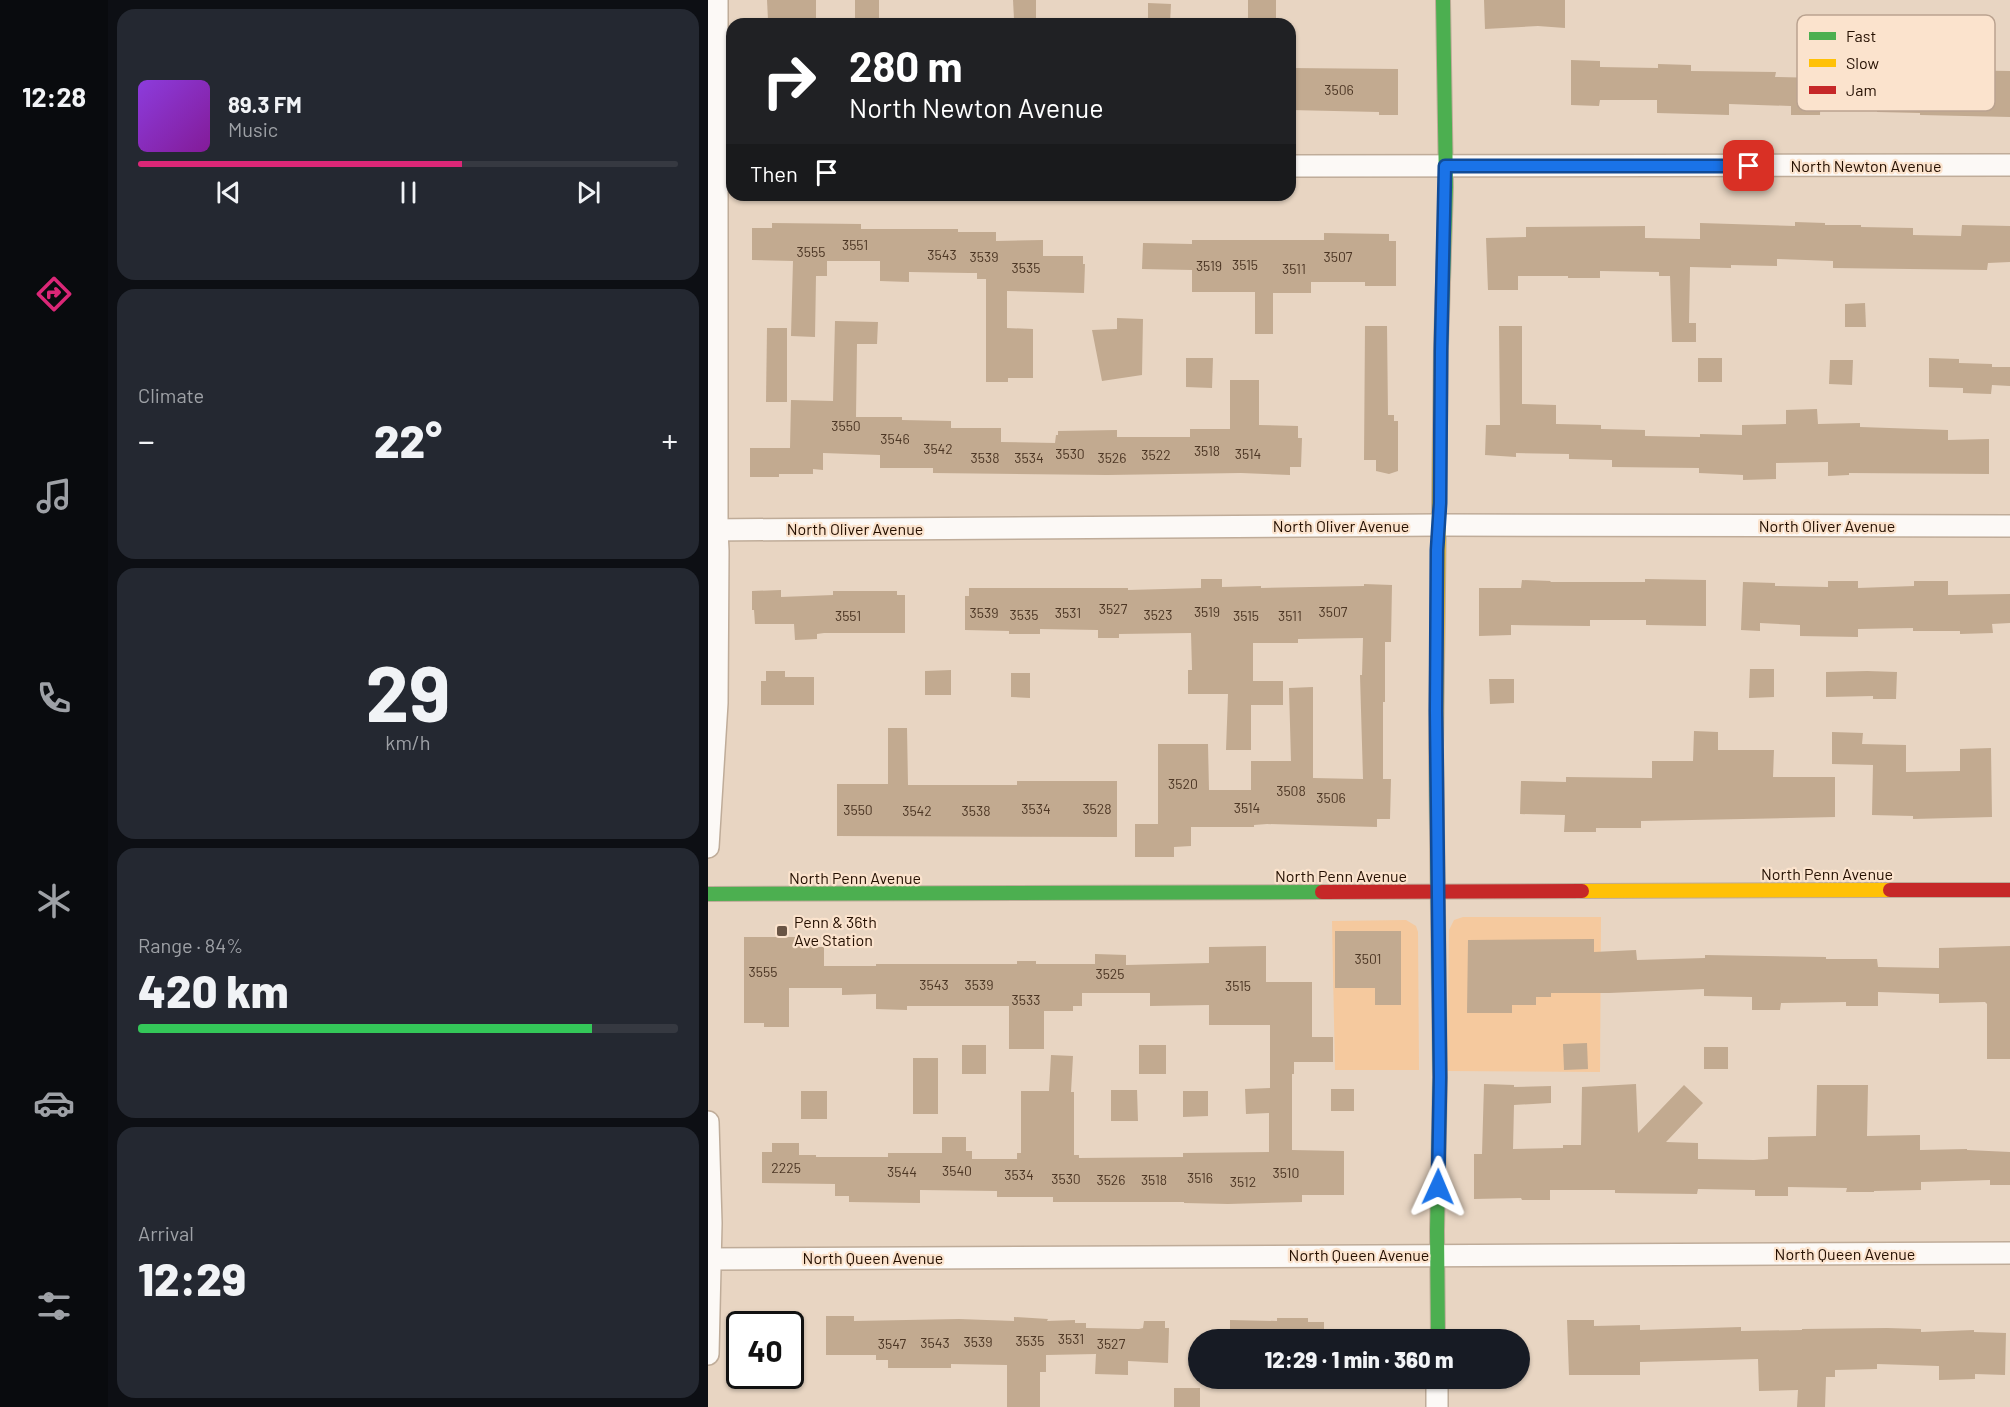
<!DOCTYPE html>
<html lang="en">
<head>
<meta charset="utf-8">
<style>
	body { margin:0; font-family:Barlow,sans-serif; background:#242831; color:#f1f3f6; height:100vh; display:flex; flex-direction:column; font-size:22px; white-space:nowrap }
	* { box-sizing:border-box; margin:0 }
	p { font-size:20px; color:#9ea1a6 }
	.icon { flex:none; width:33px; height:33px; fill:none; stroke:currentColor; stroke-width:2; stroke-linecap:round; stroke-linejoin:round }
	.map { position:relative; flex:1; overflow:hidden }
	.drawer { display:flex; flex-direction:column; gap:9px; padding:9px; background:#0d0f14; width:600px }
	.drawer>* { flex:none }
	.guide { position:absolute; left:18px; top:18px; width:570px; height:183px; border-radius:18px; box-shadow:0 2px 4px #0004; background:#202124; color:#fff; overflow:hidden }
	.speed { position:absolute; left:18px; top:1311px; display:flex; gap:12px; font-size:30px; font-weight:700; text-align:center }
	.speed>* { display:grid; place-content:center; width:78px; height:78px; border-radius:50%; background:#171b24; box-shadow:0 2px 4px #0004; line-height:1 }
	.speed .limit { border:3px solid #111; border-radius:9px; background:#fff; color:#111 }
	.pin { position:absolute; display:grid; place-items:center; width:51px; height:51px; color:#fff; margin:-26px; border-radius:12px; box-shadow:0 3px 9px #0006 }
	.me { position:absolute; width:66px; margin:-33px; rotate:1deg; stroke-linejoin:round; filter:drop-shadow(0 0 4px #0008) }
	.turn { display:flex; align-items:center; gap:21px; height:126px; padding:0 24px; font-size:27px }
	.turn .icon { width:78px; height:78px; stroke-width:2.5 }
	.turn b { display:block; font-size:42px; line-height:51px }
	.then { display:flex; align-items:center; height:57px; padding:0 24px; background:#0003; gap:12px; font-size:22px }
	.big { font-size:45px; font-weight:800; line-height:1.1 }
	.drawer .widget { flex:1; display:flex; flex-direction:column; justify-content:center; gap:9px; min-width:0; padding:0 21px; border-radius:18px; background:#242831 }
	.drawer .dial { align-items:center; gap:0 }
	.dial b { font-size:78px; line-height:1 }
	.song { display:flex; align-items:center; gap:18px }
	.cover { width:72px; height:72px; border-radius:9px; background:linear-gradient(135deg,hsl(270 70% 55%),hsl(290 70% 35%)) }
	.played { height:6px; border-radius:3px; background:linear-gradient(90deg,#db2777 60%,#363941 60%) }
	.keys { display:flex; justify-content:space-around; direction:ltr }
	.heat { display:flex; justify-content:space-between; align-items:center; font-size:33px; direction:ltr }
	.charge { height:9px; border-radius:4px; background:linear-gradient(90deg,#34c759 84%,#363941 0) }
	.trip { position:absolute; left:480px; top:1329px; width:342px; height:60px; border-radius:30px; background:#171b24; box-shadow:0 2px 4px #0004; font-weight:800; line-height:60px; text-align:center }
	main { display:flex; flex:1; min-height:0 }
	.tab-bar { display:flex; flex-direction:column; width:108px; justify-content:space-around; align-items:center; background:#090b0e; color:#9ea1a6 }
	.tab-bar .icon { width:42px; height:42px }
	.tab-bar .current { color:#db2777 }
	.tab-bar b { font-size:27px; color:#f1f3f6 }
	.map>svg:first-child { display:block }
	.built { fill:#f5c99e }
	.building { fill:#c2aa90 }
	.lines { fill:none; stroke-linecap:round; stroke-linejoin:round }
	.street-casing { stroke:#bfac99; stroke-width:24 }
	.fast-casing { stroke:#bfac99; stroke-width:16 }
	.slow-casing { stroke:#bfac99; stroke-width:16 }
	.jam-casing { stroke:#bfac99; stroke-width:16 }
	.street { stroke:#fcf9f6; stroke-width:21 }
	.fast { stroke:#4caf50; stroke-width:14 }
	.slow { stroke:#ffc107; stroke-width:14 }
	.jam { stroke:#c62828; stroke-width:14 }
	.route-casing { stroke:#114b97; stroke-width:15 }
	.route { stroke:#1a73e8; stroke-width:10 }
	.poi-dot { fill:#695444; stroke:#fbe3cd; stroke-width:2 }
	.labels { text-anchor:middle; stroke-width:4.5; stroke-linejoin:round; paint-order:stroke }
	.number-label { font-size:14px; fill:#4c3624 }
	.street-label { font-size:16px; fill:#240f00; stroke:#fbe3cd }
	.poi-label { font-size:16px; fill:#240f00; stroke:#fbe3cd; text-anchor:start }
	.key { fill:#fbe3cd; stroke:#baa390; stroke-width:1.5 }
	.key-label { font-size:16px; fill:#240f00 }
</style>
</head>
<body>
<main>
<nav class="tab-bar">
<b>12:28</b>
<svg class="icon current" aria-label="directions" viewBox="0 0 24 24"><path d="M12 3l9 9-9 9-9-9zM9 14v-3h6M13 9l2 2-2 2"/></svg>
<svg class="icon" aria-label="music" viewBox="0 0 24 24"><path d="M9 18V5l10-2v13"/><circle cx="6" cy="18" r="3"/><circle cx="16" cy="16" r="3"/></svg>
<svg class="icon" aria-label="phone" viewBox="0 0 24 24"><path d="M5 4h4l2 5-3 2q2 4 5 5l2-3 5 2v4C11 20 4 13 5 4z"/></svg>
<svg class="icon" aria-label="climate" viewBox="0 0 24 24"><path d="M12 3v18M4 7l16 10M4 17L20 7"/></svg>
<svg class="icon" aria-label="car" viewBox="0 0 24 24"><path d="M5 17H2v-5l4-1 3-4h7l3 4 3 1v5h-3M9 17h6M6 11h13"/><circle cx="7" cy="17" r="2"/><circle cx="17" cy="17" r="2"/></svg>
<svg class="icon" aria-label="filters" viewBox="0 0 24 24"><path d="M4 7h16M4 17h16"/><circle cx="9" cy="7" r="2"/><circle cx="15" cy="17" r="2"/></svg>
</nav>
<section class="drawer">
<div class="widget">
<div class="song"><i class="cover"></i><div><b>89.3 FM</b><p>Music</p></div></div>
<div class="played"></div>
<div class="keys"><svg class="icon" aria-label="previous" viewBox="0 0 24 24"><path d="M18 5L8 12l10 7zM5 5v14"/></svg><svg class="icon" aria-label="pause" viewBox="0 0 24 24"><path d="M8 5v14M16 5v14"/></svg><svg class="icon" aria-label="next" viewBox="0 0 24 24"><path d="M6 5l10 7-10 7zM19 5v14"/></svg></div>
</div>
<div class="widget"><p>Climate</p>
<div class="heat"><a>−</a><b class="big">22°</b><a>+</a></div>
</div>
<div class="widget dial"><b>29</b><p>km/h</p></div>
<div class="widget"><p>Range · 84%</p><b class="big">420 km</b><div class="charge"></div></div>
<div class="widget"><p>Arrival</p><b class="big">12:29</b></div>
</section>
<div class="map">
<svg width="1302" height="1407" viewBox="0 0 1302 1407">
	<rect width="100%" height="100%" fill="#e8d5c2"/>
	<g class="built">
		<polygon points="755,917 893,917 892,1072 739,1071 741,930 746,920"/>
		<polygon points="698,920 708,926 710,932 711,1070 627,1070 624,921"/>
	</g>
	<g class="building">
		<polygon points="59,0 108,0 108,19 60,20"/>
		<rect x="147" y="0" width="24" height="22"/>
		<polygon points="305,0 328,0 328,18 306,19"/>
		<rect x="540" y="0" width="28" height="23"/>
		<polygon points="776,0 857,0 857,28 830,26 777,29"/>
		<polygon points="440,3 463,4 462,24 440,24"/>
		<polygon points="863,60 892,61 892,67 950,68 950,64 983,65 983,71 1068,72 1067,77 1113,78 1112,115 1083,115 1083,106 1021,104 1021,115 949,113 949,100 892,100 891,106 863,105"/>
		<polygon points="1171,61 1203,62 1203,64 1242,64 1242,70 1302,71 1302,117 1212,115 1212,113 1169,112"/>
		<polygon points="582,68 690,69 690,115 671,115 671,112 582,110"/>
		<polygon points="1087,222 1117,223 1117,225 1153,225 1153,227 1205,228 1205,235 1253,236 1254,225 1302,226 1302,262 1280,263 1279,270 1125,268 1125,261 1069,259 1069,266 1023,265 1023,268 982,267 981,323 988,323 988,342 964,342 962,276 951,276 951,272 892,271 892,278 860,278 860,276 810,276 810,290 780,290 778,238 818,237 818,227 937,226 937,238 992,239 992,223 1087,226"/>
		<polygon points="64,223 153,224 153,229 250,229 250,232 288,232 288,241 335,240 335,256 375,256 375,264 377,264 376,293 299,291 299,328 325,329 325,378 300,378 300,382 278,382 278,279 269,279 269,273 261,273 201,272 201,282 172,281 172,261 119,261 119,276 108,276 107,337 83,336 85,261 44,260 44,228 64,228"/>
		<polygon points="616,233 681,234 681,241 688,241 688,286 657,286 657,282 603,282 603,293 565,293 565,334 547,334 547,292 484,292 484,270 434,269 435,243 484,244 484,240 616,240"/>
		<polygon points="1157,303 1158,327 1137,327 1137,304"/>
		<polygon points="409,318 435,319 434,375 394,381 384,330 409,329"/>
		<polygon points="127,321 170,322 169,344 149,344 148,417 194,417 194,420 243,421 243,428 293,428 293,442 347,443 348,435 350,435 350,431 409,430 409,437 482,437 482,429 522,429 522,380 551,380 551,425 590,426 590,438 594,438 593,467 582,467 582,475 533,473 399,475 225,473 225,468 172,468 172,455 115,453 115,470 105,469 105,474 71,474 71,477 42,477 42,448 82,448 83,400 125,401"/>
		<polygon points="657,326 679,326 680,415 686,415 686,421 690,421 690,471 681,474 668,471 668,460 656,460"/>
		<polygon points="791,326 814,326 814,404 848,405 848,424 893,425 893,429 937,430 937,436 992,437 992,434 1034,435 1034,425 1078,424 1078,410 1109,409 1110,424 1152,423 1152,427 1240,430 1240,440 1281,439 1281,474 1141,473 1141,475 1120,476 1120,462 1068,463 1068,479 1035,480 1035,475 991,473 991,468 904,467 904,460 861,459 861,454 808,453 808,457 777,455 778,425 792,425"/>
		<polygon points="59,328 79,328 79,402 58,402"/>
		<polygon points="478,358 505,358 504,388 478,387"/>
		<rect x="990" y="358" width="24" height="24"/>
		<polygon points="1221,358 1251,359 1251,363 1284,364 1284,367 1302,367 1302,386 1284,385 1283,394 1255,393 1255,388 1221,387"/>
		<polygon points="1122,360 1145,360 1144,385 1121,384"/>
		<polygon points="493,579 514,579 514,587 553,586 553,588 656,586 656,584 684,585 683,642 677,642 677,702 675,702 675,779 683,779 682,819 669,819 669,827 559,824 546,825 546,827 483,827 483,846 466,847 466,857 427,857 427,824 450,824 450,744 500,744 501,790 543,790 543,761 583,761 581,688 605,687 605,778 655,779 652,675 654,675 655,638 590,639 590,643 545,643 545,681 575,681 575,705 543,705 543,750 518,750 520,694 480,694 480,670 484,670 483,633 411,634 411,638 390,638 390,630 332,629 332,634 301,634 301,631 257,630 257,596 261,596 261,588 420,588 420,590 493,588"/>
		<polygon points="937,579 998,580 998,626 938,625 938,620 882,620 882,626 803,625 803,635 771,636 771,588 813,588 814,580 843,581 842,582 937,582"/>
		<polygon points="1120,581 1150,581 1150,588 1206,586 1206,581 1240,581 1240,595 1302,594 1302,623 1284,624 1285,633 1252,634 1252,631 1205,631 1205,628 1150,629 1150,637 1092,636 1092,625 1052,623 1052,631 1033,630 1035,582 1067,583 1067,586 1120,587"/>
		<polygon points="73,590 73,597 125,595 125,591 189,591 189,595 197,595 197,633 116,633 109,634 109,639 87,640 86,624 47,624 46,610 44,610 44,591"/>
		<polygon points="1042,669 1066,669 1066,697 1041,698"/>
		<polygon points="243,670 243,695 217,695 217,671"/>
		<polygon points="58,671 77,671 77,677 106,677 106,705 53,705 53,681 58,681"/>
		<polygon points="1159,671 1189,672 1188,699 1165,699 1165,696 1118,697 1118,672"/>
		<polygon points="303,673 322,673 322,698 303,697"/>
		<polygon points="781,679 806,679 806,703 782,704"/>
		<polygon points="180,728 199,728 200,785 309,785 309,781 409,781 409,837 129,836 129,784 180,784"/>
		<polygon points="986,731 1010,732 1010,750 1066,750 1065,777 1127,777 1127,817 933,821 933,828 888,828 888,832 856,832 857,815 812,814 813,781 858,782 858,777 944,778 944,761 985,761"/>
		<polygon points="1124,732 1155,733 1154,744 1198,745 1198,772 1252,771 1252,749 1283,748 1284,817 1205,819 1205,816 1164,815 1165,765 1124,764"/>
		<polygon points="627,931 693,931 693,1005 667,1005 667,988 627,988"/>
		<polygon points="36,937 107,937 107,947 116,947 116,966 168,966 168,964 309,964 309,961 328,961 328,964 387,964 387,954 418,955 418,965 501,963 501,947 558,946 558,982 604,982 604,1037 625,1037 625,1062 586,1062 586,1074 584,1074 584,1150 636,1151 636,1195 594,1195 594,1202 520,1204 476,1203 476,1202 345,1202 345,1197 289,1197 289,1191 212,1190 212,1203 141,1202 141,1196 127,1196 127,1184 54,1183 54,1152 64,1152 64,1143 91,1143 91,1155 108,1155 108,1157 180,1157 180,1153 234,1153 234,1137 258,1137 258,1151 264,1151 264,1159 309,1159 309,1153 313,1153 313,1091 341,1091 343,1055 365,1056 363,1092 366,1092 366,1155 371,1155 371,1158 475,1157 475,1153 561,1152 561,1113 538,1114 537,1089 562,1088 562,1025 501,1025 501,1005 442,1006 442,993 374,993 374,1006 365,1006 365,1011 336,1011 336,1049 301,1049 301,1006 199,1006 199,1010 168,1009 168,994 134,995 134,988 81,988 81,1027 56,1027 56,1023 36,1023"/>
		<polygon points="886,939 886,952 928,950 929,960 997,958 997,955 1118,957 1118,959 1169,959 1170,967 1231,968 1231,948 1302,946 1302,1059 1279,1059 1279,1004 1277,1002 1231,1003 1231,994 1170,992 1170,1006 1138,1006 1138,1002 1073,1003 1072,1010 1044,1010 1044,997 996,996 996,989 901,993 843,993 843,997 828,997 828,1005 804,1005 804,1013 759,1013 760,940"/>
		<polygon points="879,1043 880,1069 856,1070 855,1044"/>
		<rect x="254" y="1045" width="24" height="29"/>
		<rect x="431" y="1045" width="27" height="29"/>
		<rect x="996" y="1047" width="24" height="22"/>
		<rect x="205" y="1058" width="25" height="56"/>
		<polygon points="776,1084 806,1085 806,1087 843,1086 843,1103 806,1105 805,1149 855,1148 855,1145 873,1145 874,1087 928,1084 930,1133 976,1085 995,1103 958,1142 990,1143 990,1159 1046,1160 1060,1159 1060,1137 1108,1136 1109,1085 1160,1085 1159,1136 1212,1135 1212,1150 1259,1149 1259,1150 1302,1152 1302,1185 1282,1185 1282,1180 1213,1182 1213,1190 1166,1191 1166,1192 1138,1192 1139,1188 1080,1187 1080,1196 1047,1196 1047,1190 990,1189 989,1194 907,1193 907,1190 842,1190 842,1200 814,1200 813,1198 766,1199 766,1154 774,1154"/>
		<rect x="623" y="1089" width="23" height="22"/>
		<polygon points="403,1090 429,1090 430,1121 403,1121"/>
		<rect x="93" y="1091" width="26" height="28"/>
		<polygon points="475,1091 500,1091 500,1116 475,1117"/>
		<polygon points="118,1316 146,1316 146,1321 251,1319 306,1321 306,1317 340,1319 339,1321 367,1320 367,1323 378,1323 378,1328 431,1329 435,1328 436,1321 457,1321 457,1328 461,1328 460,1363 420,1361 420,1375 387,1374 388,1354 338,1355 338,1372 332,1372 332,1407 299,1407 299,1365 243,1364 243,1368 180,1368 180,1360 168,1360 168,1355 118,1355"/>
		<polygon points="569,1318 600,1318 600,1322 616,1322 616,1340 522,1340 522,1320 569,1321"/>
		<polygon points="859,1320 886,1320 886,1326 932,1325 932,1330 1033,1327 1033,1331 1094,1330 1094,1329 1179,1328 1213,1329 1213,1332 1266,1330 1266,1332 1298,1333 1297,1375 1267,1374 1267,1379 1231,1380 1231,1366 1169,1364 1169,1369 1127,1370 1127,1377 1118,1377 1117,1407 1089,1407 1090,1390 1051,1391 1050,1359 932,1362 932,1375 861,1375"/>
		<rect x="466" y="1388" width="26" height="19"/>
	</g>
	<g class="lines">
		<g class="street-casing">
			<g id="street">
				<polyline points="582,166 1302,165"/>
				<polyline points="0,530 730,525 1302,526"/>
				<polyline points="0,847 9,703 10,551 9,530 9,0"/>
				<polyline points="0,1122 3,1223 0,1354"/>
				<polyline points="0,1259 1302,1253"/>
				<polyline points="729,1407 729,1378"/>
			</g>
		</g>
		<g class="fast-casing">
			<g id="fast">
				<polyline points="733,346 738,187 735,0"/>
				<polyline points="728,747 732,1077 729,1231 730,1340"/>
				<polyline points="0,894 614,892"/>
			</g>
		</g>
		<g class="slow-casing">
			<g id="slow">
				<polyline points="728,747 733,346"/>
				<polyline points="874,891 1182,890"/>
			</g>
		</g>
		<g class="jam-casing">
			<g id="jam">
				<polyline points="1182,890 1302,890"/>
				<polyline points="614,892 874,891"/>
			</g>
		</g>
		<use href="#street" class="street"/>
		<use href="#fast" class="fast"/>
		<use href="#slow" class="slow"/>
		<use href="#jam" class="jam"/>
	</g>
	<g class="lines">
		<g class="route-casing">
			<polyline id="route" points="730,1187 732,1077 728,711 729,550 732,503 733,351 737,166 1041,166"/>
		</g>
		<use href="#route" class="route"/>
	</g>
	<rect class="poi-dot" x="68" y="925" width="12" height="12" rx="3"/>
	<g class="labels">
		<g class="number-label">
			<text x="631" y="95">3506</text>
			<text x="147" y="250">3551</text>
			<text x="103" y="257">3555</text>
			<text x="234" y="260">3543</text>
			<text x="276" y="262">3539</text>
			<text x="630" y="262">3507</text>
			<text x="537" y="270">3515</text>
			<text x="501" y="271">3519</text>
			<text x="318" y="273">3535</text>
			<text x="586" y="274">3511</text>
			<text x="138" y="431">3550</text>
			<text x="187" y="444">3546</text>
			<text x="230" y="454">3542</text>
			<text x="499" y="456">3518</text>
			<text x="362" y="459">3530</text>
			<text x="540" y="459">3514</text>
			<text x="448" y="460">3522</text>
			<text x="277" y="463">3538</text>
			<text x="321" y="463">3534</text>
			<text x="404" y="463">3526</text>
			<text x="405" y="614">3527</text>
			<text x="499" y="617">3519</text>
			<text x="625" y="617">3507</text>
			<text x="276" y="618">3539</text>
			<text x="360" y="618">3531</text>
			<text x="316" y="620">3535</text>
			<text x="450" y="620">3523</text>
			<text x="140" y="621">3551</text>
			<text x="538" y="621">3515</text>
			<text x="582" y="621">3511</text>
			<text x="475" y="789">3520</text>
			<text x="583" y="796">3508</text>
			<text x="623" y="803">3506</text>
			<text x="539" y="813">3514</text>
			<text x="328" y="814">3534</text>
			<text x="389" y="814">3528</text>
			<text x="150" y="815">3550</text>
			<text x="209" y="816">3542</text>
			<text x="268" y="816">3538</text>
			<text x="660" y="964">3501</text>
			<text x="55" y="977">3555</text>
			<text x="402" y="979">3525</text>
			<text x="226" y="990">3543</text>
			<text x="271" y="990">3539</text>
			<text x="530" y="991">3515</text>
			<text x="318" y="1005">3533</text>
			<text x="78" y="1173">2225</text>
			<text x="249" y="1176">3540</text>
			<text x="194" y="1177">3544</text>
			<text x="578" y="1178">3510</text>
			<text x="311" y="1180">3534</text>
			<text x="492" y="1183">3516</text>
			<text x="358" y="1184">3530</text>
			<text x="403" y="1185">3526</text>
			<text x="446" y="1185">3518</text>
			<text x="535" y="1187">3512</text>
			<text x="363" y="1344">3531</text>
			<text x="322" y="1346">3535</text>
			<text x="270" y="1347">3539</text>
			<text x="227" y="1348">3543</text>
			<text x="184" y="1349">3547</text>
			<text x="403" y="1349">3527</text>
		</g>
		<g class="street-label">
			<text x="1158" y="172">North Newton Avenue</text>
			<text x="633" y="532">North Oliver Avenue</text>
			<text x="1119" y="532">North Oliver Avenue</text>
			<text x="147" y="535">North Oliver Avenue</text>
			<text x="1119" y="880">North Penn Avenue</text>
			<text x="633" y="882">North Penn Avenue</text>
			<text x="147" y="884">North Penn Avenue</text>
			<text x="1137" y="1260">North Queen Avenue</text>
			<text x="651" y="1261">North Queen Avenue</text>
			<text x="165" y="1264">North Queen Avenue</text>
		</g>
		<g class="poi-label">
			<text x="86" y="928">Penn &amp; 36th<tspan x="86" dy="18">Ave Station</tspan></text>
		</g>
	</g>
	<rect x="1089" y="15" width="198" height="96" rx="9" class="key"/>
	<rect x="1101" y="32" width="27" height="8" fill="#4caf50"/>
	<rect x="1101" y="59" width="27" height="8" fill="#ffc107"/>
	<rect x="1101" y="86" width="27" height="8" fill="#c62828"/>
	<g class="key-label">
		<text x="1138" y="42">Fast</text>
		<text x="1138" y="69">Slow</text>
		<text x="1138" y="96">Jam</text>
	</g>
</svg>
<div class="speed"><div class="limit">40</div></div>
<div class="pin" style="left:1041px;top:166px;background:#d93025"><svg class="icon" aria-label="arrive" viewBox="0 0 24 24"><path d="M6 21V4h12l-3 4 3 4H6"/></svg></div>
<svg class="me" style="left:730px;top:1187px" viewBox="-20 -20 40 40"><path d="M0-17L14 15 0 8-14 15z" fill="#1a73e8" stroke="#fff" stroke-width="4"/></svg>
<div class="trip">12:29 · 1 min · 360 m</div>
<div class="guide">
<div class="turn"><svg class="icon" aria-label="right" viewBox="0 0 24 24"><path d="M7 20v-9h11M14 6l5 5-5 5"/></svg><div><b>280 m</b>North Newton Avenue</div></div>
<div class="then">Then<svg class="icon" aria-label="arrive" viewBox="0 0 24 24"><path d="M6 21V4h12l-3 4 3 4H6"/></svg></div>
</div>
</div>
</main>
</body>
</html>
